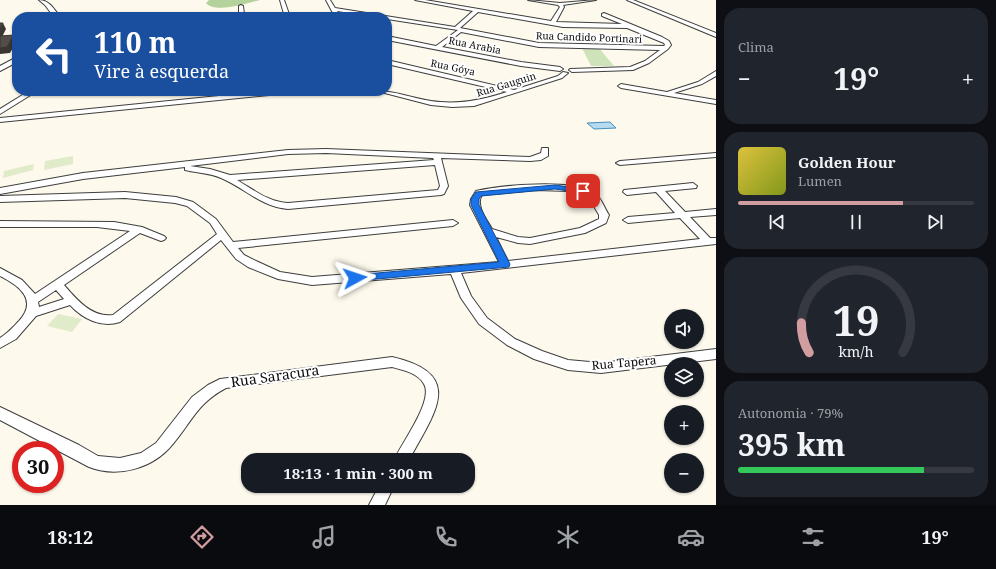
<!DOCTYPE html>
<html lang="pt">
<head>
<meta charset="utf-8">
<style>
	body { margin:0; font-family:"Noto Serif",serif; background:#20242c; color:#f1f3f6; height:100vh; display:flex; flex-direction:column; font-size:15px; white-space:nowrap }
	* { box-sizing:border-box; margin:0 }
	p { font-size:13px; color:#9ea1a6 }
	.icon { flex:none; width:22px; height:22px; fill:none; stroke:currentColor; stroke-width:2; stroke-linecap:round; stroke-linejoin:round }
	.map { position:relative; flex:1; overflow:hidden }
	.details { display:flex; flex-direction:column; gap:8px; padding:8px; background:#0d0f14; width:280px }
	.details>* { flex:none }
	.guide { position:absolute; left:12px; top:12px; width:380px; height:84px; border-radius:16px; box-shadow:0 1px 3px #0004; background:#1a4fa0; color:#fff; overflow:hidden }
	.fabs { position:absolute; left:664px; top:309px; display:grid; gap:8px }
	.fabs a { display:grid; place-items:center; width:40px; height:40px; border-radius:50%; background:#171b24; box-shadow:0 1px 3px #0004; font-size:20px }
	.speed { position:absolute; left:12px; top:441px; display:flex; gap:8px; font-size:20px; font-weight:700; text-align:center }
	.speed>* { display:grid; place-content:center; width:52px; height:52px; border-radius:50%; background:#171b24; box-shadow:0 1px 3px #0004; line-height:1 }
	.speed .limit { border:6px solid #d22; background:#fff; color:#111 }
	.pin { position:absolute; display:grid; place-items:center; width:34px; height:34px; color:#fff; margin:-17px; border-radius:8px; box-shadow:0 2px 6px #0006 }
	.me { position:absolute; width:44px; margin:-22px; rotate:85deg; stroke-linejoin:round; filter:drop-shadow(0 0 3px #0008) }
	.turn { display:flex; align-items:center; gap:14px; height:84px; padding:0 16px; font-size:18px }
	.turn .icon { width:52px; height:52px; stroke-width:2.5 }
	.turn b { display:block; font-size:28px; line-height:34px }
	.big { font-size:30px; font-weight:700; line-height:1.1 }
	.details .card { flex:1; display:flex; flex-direction:column; justify-content:center; gap:6px; min-width:0; padding:0 14px; border-radius:16px; background:#20242c }
	.details .dial { align-items:center; gap:0 }
	.dial svg { height:104px; overflow:visible; fill:none; stroke:#363941; stroke-width:7; stroke-linecap:round; text-anchor:middle }
	.dial text { fill:#f1f3f6; stroke:none }
	.song { display:flex; align-items:center; gap:12px }
	.cover { width:48px; height:48px; border-radius:6px; background:linear-gradient(135deg,hsl(50 70% 55%),hsl(70 70% 35%)) }
	.played { height:4px; border-radius:2px; background:linear-gradient(90deg,#d29da1 70%,#363941 70%) }
	.keys { display:flex; justify-content:space-around; direction:ltr }
	.heat { display:flex; justify-content:space-between; align-items:center; font-size:22px; direction:ltr }
	.charge { height:6px; border-radius:3px; background:linear-gradient(90deg,#34c759 79%,#363941 0) }
	.trip { position:absolute; left:241px; top:453px; width:234px; height:40px; border-radius:16px; background:#171b24; box-shadow:0 1px 3px #0004; font-weight:700; line-height:40px; text-align:center }
	.menu { display:flex; height:64px; justify-content:space-around; align-items:center; background:#090b0e; color:#9ea1a6 }
	.menu .icon { width:28px; height:28px }
	.menu .active { color:#d29da1 }
	.menu b { font-size:18px; color:#f1f3f6 }
	main { display:flex; flex:1; min-height:0 }
	.map>svg:first-child { display:block }
	.green { fill:#cfe3ba }
	.forest { fill:#b4d29b }
	.pitch { fill:#e0ebca }
	.water { fill:#b6daef; stroke:#458ebd }
	.lines { fill:none; stroke-linecap:round; stroke-linejoin:round }
	.minor-casing { stroke:#3e3e3e; stroke-width:2 }
	.minor { fill:#fff; fill-rule:evenodd }
	.shaded-wall { fill:#3a3633 }
	.building { fill:#534d49; stroke:#3a3633 }
	.route { fill:#1a73e8; stroke:#114b97 }
	.labels { text-anchor:middle; stroke-width:4; stroke-linejoin:round; paint-order:stroke }
	.far-street-label { font-size:10px; fill:#0b0b0b; stroke:#fff }
	.street-label { font-size:12px; fill:#0b0b0b; stroke:#fff }
	.near-street-label { font-size:14px; fill:#0b0b0b; stroke:#fff }
</style>
</head>
<body>
<main>
<div class="map">
<svg width="716" height="505" viewBox="0 0 716 505">
	<rect width="100%" height="100%" fill="#fdf9ec"/>
	<polygon class="green" points="582,48 599,48 614,66 591,66"/>
	<path class="forest" d="M209 0H260C248 3 215 14 206 3Z"/>
	<g class="pitch">
		<polygon points="73,156 73,164 44,170 45,161"/>
		<polygon points="34,164 33,170 3,178 4,171"/>
		<polygon points="58,314 82,319 72,332 47,326"/>
	</g>
	<polygon class="water" points="610,122 616,128 594,129 587,123"/>
	<g class="lines">
		<g class="minor-casing">
			<g id="minor">
				<path d="M39 0C49 0 54 9 60 17H54L45 5Z"/>
				<polygon points="280,0 284,0 289,14 306,14 309,16 165,16 168,14 239,14 239,6 241,5 243,6 244,14 284,14"/>
				<path d="M326 0H330L335 8 455 27 473 11 415 0H425L551 21 560 7 558 5 528 0 560 3 596 0 563 5 564 7 556 22 622 24 602 16V14L604 13 662 37 669 41 671 45 668 49 649 63 633 70 572 72 569 70 570 69 630 67 645 61 660 50 539 47 461 32 442 47 521 62 560 67 563 69 560 71 521 66 387 40V36L436 46 458 30 387 19V17H376L337 11 341 17H335ZM478 12 563 27 627 28 664 43 665 45 664 46 539 43 460 28Z"/>
				<polygon points="627,0 633,0 716,33 716,37"/>
				<polygon points="17,57 17,62 0,71 0,66"/>
				<path d="M387 60 514 90 558 76 563 72 568 73 562 78 474 106 452 107 431 105 377 91C395 91 412 98 431 101 458 105 482 100 507 92L387 64Z"/>
				<polygon points="716,71 716,76 702,84 674,93 716,100 716,104 621,88 618,86 621,84 667,92 698,82"/>
				<polygon points="29,91 37,91 0,114 0,109"/>
				<polygon points="269,91 292,91 289,93 0,122 0,118"/>
				<path d="M542 148H548V156L541 160 530 161 441 158 448 186 444 194 441 195 288 209C261 207 245 188 221 178 210 173 197 173 185 170V167L83 179 0 194V188L83 173 288 150 326 149 530 157 541 153ZM326 153 433 158 434 160 230 175 210 169 190 166 288 154ZM435 165 440 186 438 190 288 203C268 202 254 190 237 180Z"/>
				<polygon points="716,153 716,157 620,165 616,163 620,161"/>
				<path d="M693 183 697 186 696 188 665 191 685 212 716 209V215L690 217 710 238H716V244L461 273 471 296 487 318 515 339 542 351 568 360 601 363 716 349V359L601 373 568 370 534 359 507 345 479 324 461 298 451 274 312 285 278 279 248 267 236 259 221 240 120 322C101 328 83 319 70 305L36 316 16 339 0 348V338C8 333 13 327 19 321 38 300 20 286 0 276V268L22 280 35 294 130 231 97 227H0V221L114 222 142 227 164 236 166 238 164 240 161 241 140 233 64 285C76 299 92 318 113 315L217 234 210 223 187 206 175 203 125 198 0 202V196L125 192 176 197 193 202 216 219 233 242 453 220 458 223 453 226 238 248 244 255 256 261 280 272 312 277 499 262 470 205 471 199 476 191C502 185 570 179 593 192 601 196 604 208 609 215L606 223 585 233 530 244 518 243 496 237 508 261 700 239 680 218 628 223 623 220 628 217 675 213 656 192 627 195 623 192 624 190ZM536 190 569 191 588 196 599 215V219L580 228 530 238 518 237 492 229C487 220 475 205 482 195ZM56 290 64 299 39 307 38 302Z"/>
				<path d="M392 357C467 374 434 413 409 460H394C401 444 434 401 424 384 418 373 403 370 392 367L226 388C196 404 192 422 172 445 152 469 117 478 89 467L0 420V407L79 445 98 456 120 458 141 453 156 443 192 397 208 385 220 379Z"/>
				<polygon points="379,486 394,486 385,505 369,505"/>
			</g>
		</g>
		<use href="#minor" class="minor"/>
	</g>
	<g class="shaded-wall">
		<polygon points="3,23 6,29 0,41 0,30"/>
		<polygon points="14,35 17,41 10,53 0,54 0,48"/>
	</g>
	<g class="building">
		<polygon points="0,23 3,23 0,30"/>
		<polygon points="14,35 7,47 0,48 0,36"/>
	</g>
	<polygon class="route" points="555,185 583,189 587,191 583,193 555,189 481,196 479,199 479,205 510,264 509,267 355,281 351,278 355,275 499,262 471,205 471,199 476,192"/>
	<g class="labels">
		<g class="far-street-label">
			<text transform="translate(589 37) rotate(2)" y="4">Rua Candido Portinari</text>
			<text transform="translate(475 45) rotate(11)" y="4">Rua Arabia</text>
			<text transform="translate(453 67) rotate(12)" y="4">Rua Góya</text>
			<text transform="translate(506 84) rotate(-17)" y="4">Rua Gauguin</text>
		</g>
		<g class="street-label">
			<text transform="translate(624 363) rotate(-5)" y="4">Rua Tapera</text>
		</g>
		<g class="near-street-label">
			<text transform="translate(275 376) rotate(-8)" y="5">Rua Saracura</text>
		</g>
	</g>
</svg>
<div class="fabs">
<a><svg class="icon" aria-label="sound" viewBox="0 0 24 24"><path d="M4 9h4l5-4v14l-5-4H4zM17 9q2 3 0 6"/></svg></a>
<a><svg class="icon" aria-label="layers" viewBox="0 0 24 24"><path d="M12 4l9 5-9 5-9-5zM3 14l9 5 9-5"/></svg></a>
<a>+</a>
<a>−</a>
</div>
<div class="speed"><div class="limit">30</div></div>
<div class="pin" style="left:583px;top:191px;background:#d93025"><svg class="icon" aria-label="arrive" viewBox="0 0 24 24"><path d="M6 21V4h12l-3 4 3 4H6"/></svg></div>
<svg class="me" style="left:355px;top:278px" viewBox="-20 -20 40 40"><path d="M0-17L14 15 0 8-14 15z" fill="#1a73e8" stroke="#fff" stroke-width="4"/></svg>
<div class="trip">18:13 · 1 min · 300 m</div>
<div class="guide">
<div class="turn"><svg class="icon" aria-label="left" viewBox="0 0 24 24"><path d="M17 20v-9H6M10 6l-5 5 5 5"/></svg><div><b>110 m</b>Vire à esquerda</div></div>
</div>
</div>
<section class="details">
<div class="card"><p>Clima</p>
<div class="heat"><a>−</a><b class="big">19°</b><a>+</a></div>
</div>
<div class="card">
<div class="song"><i class="cover"></i><div><b>Golden Hour</b><p>Lumen</p></div></div>
<div class="played"></div>
<div class="keys"><svg class="icon" aria-label="previous" viewBox="0 0 24 24"><path d="M18 5L8 12l10 7zM5 5v14"/></svg><svg class="icon" aria-label="pause" viewBox="0 0 24 24"><path d="M8 5v14M16 5v14"/></svg><svg class="icon" aria-label="next" viewBox="0 0 24 24"><path d="M6 5l10 7-10 7zM19 5v14"/></svg></div>
</div>
<div class="card dial"><svg viewBox="0 0 100 80">
<path d="M14 69A42 42 0 1 1 86 69"/>
<path d="M14 69A42 42 0 0 1 8 46" stroke="#d29da1"/>
<text x="50" y="56" font-size="32" font-weight="700">19</text>
<text x="50" y="72" font-size="11">km/h</text>
</svg></div>
<div class="card"><p>Autonomia · 79%</p><b class="big">395 km</b><div class="charge"></div></div>
</section>
</main>
<nav class="menu">
<b>18:12</b>
<svg class="icon active" aria-label="directions" viewBox="0 0 24 24"><path d="M12 3l9 9-9 9-9-9zM9 14v-3h6M13 9l2 2-2 2"/></svg>
<svg class="icon" aria-label="music" viewBox="0 0 24 24"><path d="M9 18V5l10-2v13"/><circle cx="6" cy="18" r="3"/><circle cx="16" cy="16" r="3"/></svg>
<svg class="icon" aria-label="phone" viewBox="0 0 24 24"><path d="M5 4h4l2 5-3 2q2 4 5 5l2-3 5 2v4C11 20 4 13 5 4z"/></svg>
<svg class="icon" aria-label="climate" viewBox="0 0 24 24"><path d="M12 3v18M4 7l16 10M4 17L20 7"/></svg>
<svg class="icon" aria-label="car" viewBox="0 0 24 24"><path d="M5 17H2v-5l4-1 3-4h7l3 4 3 1v5h-3M9 17h6M6 11h13"/><circle cx="7" cy="17" r="2"/><circle cx="17" cy="17" r="2"/></svg>
<svg class="icon" aria-label="filters" viewBox="0 0 24 24"><path d="M4 7h16M4 17h16"/><circle cx="9" cy="7" r="2"/><circle cx="15" cy="17" r="2"/></svg>
<b>19°</b>
</nav>
</body>
</html>
